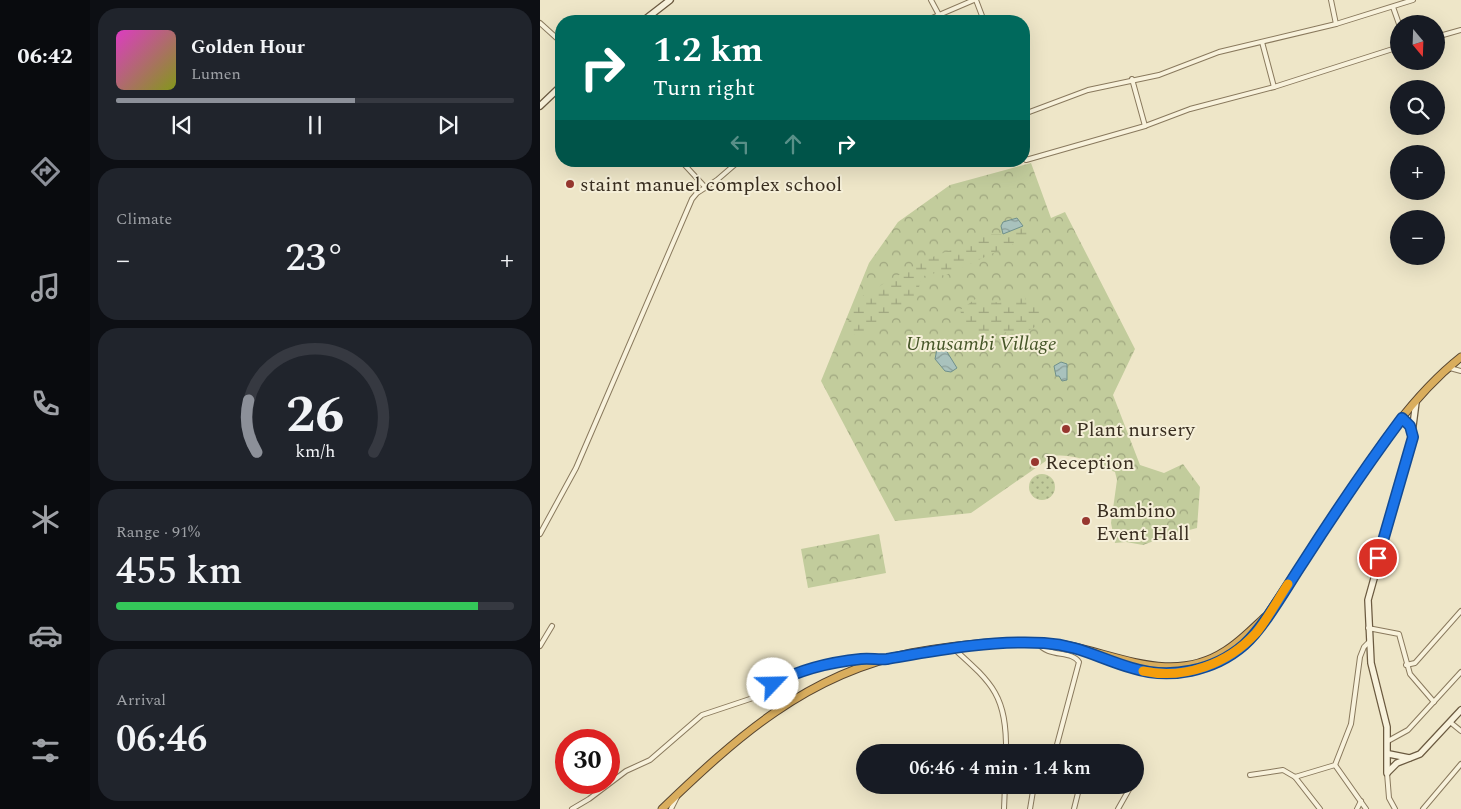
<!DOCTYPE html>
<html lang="en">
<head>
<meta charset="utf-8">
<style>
	body { margin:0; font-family:Spectral,serif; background:#20242c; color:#f1f3f6; height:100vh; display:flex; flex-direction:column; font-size:19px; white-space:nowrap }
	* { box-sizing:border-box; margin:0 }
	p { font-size:16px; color:#9ea1a6 }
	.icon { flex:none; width:28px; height:28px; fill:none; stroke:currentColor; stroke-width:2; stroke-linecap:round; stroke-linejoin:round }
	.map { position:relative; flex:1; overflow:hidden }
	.details { display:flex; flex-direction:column; gap:8px; padding:8px; background:#0d0f14; width:450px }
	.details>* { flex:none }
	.banner { position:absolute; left:15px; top:15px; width:475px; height:152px; border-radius:20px; box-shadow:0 5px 20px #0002; background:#00695c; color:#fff; overflow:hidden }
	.needle { width:32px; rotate:161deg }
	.controls { position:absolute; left:850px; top:15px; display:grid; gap:10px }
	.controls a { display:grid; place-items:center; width:55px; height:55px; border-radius:50%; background:#171b24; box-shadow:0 5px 20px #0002; font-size:25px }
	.speed { position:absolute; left:15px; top:729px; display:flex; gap:10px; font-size:25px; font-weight:700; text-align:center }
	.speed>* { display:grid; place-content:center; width:65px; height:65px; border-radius:50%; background:#171b24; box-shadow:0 5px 20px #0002; line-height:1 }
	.speed .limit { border:8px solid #d22; background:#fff; color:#111 }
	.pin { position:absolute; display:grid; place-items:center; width:42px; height:42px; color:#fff; margin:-21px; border:2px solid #fff; border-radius:50%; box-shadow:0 1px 5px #0007 }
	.me { position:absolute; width:55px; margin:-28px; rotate:66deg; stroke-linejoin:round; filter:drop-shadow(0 0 4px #0008) }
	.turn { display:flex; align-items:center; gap:18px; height:105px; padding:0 15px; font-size:22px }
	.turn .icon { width:65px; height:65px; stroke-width:2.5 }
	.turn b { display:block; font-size:35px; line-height:42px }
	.lanes { display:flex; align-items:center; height:48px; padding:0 15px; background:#0003; justify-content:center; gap:25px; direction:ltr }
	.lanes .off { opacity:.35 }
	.big { font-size:38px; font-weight:600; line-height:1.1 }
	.details .card { flex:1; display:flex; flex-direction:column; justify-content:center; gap:8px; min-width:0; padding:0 18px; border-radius:20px; background:#20242c }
	.details .dial { align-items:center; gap:0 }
	.dial svg { height:130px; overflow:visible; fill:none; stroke:#363941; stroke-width:7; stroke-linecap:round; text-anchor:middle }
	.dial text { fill:#f1f3f6; stroke:none }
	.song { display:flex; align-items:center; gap:15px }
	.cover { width:60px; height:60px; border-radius:8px; background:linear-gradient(135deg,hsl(310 70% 55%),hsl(70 70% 35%)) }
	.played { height:5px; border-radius:2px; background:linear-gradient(90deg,#8c9099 60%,#363941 60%) }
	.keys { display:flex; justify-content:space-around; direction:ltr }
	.heat { display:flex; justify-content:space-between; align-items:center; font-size:28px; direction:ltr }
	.charge { height:8px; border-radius:4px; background:linear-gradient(90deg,#34c759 91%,#363941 0) }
	.trip { position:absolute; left:316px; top:744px; width:288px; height:50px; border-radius:25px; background:#171b24; box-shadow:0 5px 20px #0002; font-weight:600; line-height:50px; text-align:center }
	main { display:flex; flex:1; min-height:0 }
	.dock { display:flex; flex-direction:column; width:90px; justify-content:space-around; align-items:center; background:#090b0e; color:#9ea1a6 }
	.dock .icon { width:35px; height:35px }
	.dock .current { color:#8c9099 }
	.dock b { font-size:22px; color:#f1f3f6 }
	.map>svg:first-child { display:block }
	.grass { fill:url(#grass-dots) }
	.forest { fill:url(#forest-crowns) }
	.wetland { fill:url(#wetland-marsh) }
	.water { fill:url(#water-waves); stroke:#6f908b }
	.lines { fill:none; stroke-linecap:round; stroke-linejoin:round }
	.street-casing { stroke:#89795d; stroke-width:6 }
	.secondary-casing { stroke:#6b5a40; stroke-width:8 }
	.highway-casing { stroke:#584631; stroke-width:9 }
	.street { stroke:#f8f2dc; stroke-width:4 }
	.secondary { stroke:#f8f2dc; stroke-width:5.5 }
	.highway { stroke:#d9ad5d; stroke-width:7 }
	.route-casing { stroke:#114b97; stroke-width:12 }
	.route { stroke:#1a73e8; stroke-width:9 }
	.slow { stroke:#f59e0b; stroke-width:9 }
	.poi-dot { fill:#97372f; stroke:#f5efd8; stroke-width:2 }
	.labels { text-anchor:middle; stroke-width:4; stroke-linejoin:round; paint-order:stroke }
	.poi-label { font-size:20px; fill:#3a2f21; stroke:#f5efd8; text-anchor:start }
	.park-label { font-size:20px; font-style:italic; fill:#465628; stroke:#f5efd8 }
</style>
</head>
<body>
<main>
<nav class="dock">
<b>06:42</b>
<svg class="icon current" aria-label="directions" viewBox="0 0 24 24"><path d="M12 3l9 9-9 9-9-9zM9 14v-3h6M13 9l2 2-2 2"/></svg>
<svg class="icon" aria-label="music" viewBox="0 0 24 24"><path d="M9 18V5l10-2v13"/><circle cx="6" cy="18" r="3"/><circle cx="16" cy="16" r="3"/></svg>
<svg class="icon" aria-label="phone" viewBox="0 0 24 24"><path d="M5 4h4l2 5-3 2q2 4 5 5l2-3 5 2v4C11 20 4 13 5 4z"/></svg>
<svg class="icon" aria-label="climate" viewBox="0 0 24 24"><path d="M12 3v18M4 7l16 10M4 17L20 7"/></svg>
<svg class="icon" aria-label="car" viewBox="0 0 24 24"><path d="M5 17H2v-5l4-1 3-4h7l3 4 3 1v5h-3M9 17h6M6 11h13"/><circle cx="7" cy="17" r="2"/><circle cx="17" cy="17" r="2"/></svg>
<svg class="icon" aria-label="filters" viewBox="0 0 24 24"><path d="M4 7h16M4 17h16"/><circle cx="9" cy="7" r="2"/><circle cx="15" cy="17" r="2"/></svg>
</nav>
<section class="details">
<div class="card">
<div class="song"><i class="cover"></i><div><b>Golden Hour</b><p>Lumen</p></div></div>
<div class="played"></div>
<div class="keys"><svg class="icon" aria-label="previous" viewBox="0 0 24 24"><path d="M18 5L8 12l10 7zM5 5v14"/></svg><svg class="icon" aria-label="pause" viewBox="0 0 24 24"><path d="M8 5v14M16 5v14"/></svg><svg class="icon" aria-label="next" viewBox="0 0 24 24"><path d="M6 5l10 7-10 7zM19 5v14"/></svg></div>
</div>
<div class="card"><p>Climate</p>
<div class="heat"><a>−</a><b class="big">23°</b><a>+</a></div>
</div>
<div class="card dial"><svg viewBox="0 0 100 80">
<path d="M14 69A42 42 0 1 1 86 69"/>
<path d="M14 69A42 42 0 0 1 9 37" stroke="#8c9099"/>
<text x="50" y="56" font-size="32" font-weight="700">26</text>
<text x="50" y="72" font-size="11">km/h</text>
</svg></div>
<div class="card"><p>Range · 91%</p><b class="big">455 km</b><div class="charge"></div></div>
<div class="card"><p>Arrival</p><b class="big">06:46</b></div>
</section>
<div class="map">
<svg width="921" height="809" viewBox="0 0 921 809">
	<defs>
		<pattern id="grass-dots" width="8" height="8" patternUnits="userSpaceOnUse" patternTransform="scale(1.25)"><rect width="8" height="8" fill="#c2cc9c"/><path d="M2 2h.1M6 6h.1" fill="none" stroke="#9fa67f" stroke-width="1.8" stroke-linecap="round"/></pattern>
		<pattern id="forest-crowns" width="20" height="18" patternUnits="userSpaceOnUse" patternTransform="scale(1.25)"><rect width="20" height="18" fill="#c2cc9c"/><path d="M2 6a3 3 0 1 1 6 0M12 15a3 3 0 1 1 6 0" fill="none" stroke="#9fa67f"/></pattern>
		<pattern id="wetland-marsh" width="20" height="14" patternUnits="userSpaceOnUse" patternTransform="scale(1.25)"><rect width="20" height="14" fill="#c2cc9c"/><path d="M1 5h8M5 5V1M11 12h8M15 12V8" fill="none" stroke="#9fa67f"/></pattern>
		<pattern id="water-waves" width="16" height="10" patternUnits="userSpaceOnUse" patternTransform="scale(1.25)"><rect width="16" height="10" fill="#a9c2bd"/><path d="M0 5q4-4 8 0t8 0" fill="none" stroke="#8b9e99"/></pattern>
	</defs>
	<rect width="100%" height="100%" fill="#eee6c8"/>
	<circle class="grass" cx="502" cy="487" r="13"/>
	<g class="forest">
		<path d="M491 163 511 218 525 212 595 349 573 395 600 465 624 473 643 464 660 487 657 528 630 535 603 545 586 542 575 543 571 523 577 480 575 472C555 464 535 453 513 456L431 513 355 521 281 381 329 263 358 222 410 185Z"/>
		<polygon points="339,534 346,573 268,588 261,549"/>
	</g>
	<g class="wetland">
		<path d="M483 226 490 236 404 276 399 272 380 277C384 302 339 324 320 337L305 330 319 298 385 260 451 234H463Z"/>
		<polygon points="484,293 486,301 502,310 498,325 480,336 467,332 438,340 422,317 420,310 437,298 459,303"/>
	</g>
	<g class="water">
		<polygon points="477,218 483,226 463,234 461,226 463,222"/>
		<polygon points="399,339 417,368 411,372 405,371 395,359"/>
		<polygon points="521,362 527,364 527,380 522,381 519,376 516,376 514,366"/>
	</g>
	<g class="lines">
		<g class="street-casing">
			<g id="street">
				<polyline points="391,0 399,15"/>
				<polyline points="436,0 444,21"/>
				<polyline points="791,0 796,24"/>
				<polyline points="853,7 859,24"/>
				<polyline points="349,21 351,21"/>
				<polyline points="385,21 434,0"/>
				<polyline points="0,23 21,42"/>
				<polyline points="896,37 921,30"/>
				<polyline points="722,42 734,87"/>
				<polyline points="592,79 605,126"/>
				<polyline points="484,114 548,90 619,75 679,52 796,24 873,0"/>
				<polyline points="484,154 486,160 605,126 650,109 734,87 859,47"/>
				<polyline points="141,161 166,188"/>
				<polyline points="910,368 921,371"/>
				<polyline points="0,534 36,468 152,199 157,193 177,180 199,161"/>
				<polyline points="828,628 859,634 870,674 894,702"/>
				<path d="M498 643C508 658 532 650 539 662L515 752"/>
				<polyline points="0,646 12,626"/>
				<path d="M412 647C452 683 467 695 466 752"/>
				<polyline points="866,665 875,663 921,611"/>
				<polyline points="910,722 921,731"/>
				<polyline points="848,741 868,730 921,672"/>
				<polyline points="795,765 826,809"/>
				<polyline points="847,773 849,798 855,809"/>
				<polyline points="710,775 743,770 755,777 795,765 811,724 820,657 824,647 829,642"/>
				<polyline points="755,777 780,809"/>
				<polyline points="32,809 49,799 86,771 110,760 162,715 216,697 244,678 267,670 301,661 338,659"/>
				<polyline points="131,809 137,797"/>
				<polyline points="464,809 465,785"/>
				<polyline points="490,809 494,785"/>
				<polyline points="534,809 540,785"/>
				<polyline points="578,809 591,786"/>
				<polyline points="817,809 821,801"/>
				<polyline points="883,809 921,764"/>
			</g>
		</g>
		<g class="secondary-casing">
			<g id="secondary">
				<polyline points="103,21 130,0"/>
				<polyline points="0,106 21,86"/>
				<polyline points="862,418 873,433"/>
				<polyline points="849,754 869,758"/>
				<polyline points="848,772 857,763 880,754 921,710"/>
				<polyline points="847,773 847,727 831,663 828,600 870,449 876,402"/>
			</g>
		</g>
		<g class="highway-casing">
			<g id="highway">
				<path d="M573 661C627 685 675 673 717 632 737 598 761 566 782 533 823 472 863 403 921 357"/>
				<path d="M122 809C196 738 266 674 371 653 414 645 481 637 525 645 579 655 633 685 685 651 700 642 712 629 725 617"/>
			</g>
		</g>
		<use href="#street" class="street"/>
		<use href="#secondary" class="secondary"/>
		<use href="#highway" class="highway"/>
	</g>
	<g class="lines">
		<g class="route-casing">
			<path id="route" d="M233 684C259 670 291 662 321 659 330 658 339 660 347 659 399 650 451 640 504 643 539 645 560 659 592 668 630 680 674 671 704 645 725 626 746 588 762 564 794 514 827 465 862 418L870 426 873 437 838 558"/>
		</g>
		<use href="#route" class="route"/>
		<path class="slow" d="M603 671C644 680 688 664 716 633 727 620 738 599 748 584"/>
	</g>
	<g class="poi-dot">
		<circle cx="30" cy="184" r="5"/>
		<circle cx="526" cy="429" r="5"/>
		<circle cx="495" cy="462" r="5"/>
		<circle cx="546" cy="521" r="5"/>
	</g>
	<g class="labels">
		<g class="poi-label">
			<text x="40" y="191">staint manuel complex school</text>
			<text x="536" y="436">Plant nursery</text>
			<text x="505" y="469">Reception</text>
			<text x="556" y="517">Bambino<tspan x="556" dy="23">Event Hall</tspan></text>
		</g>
		<g class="park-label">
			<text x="441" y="350">Umusambi Village</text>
		</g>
	</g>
</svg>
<div class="controls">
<a><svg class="needle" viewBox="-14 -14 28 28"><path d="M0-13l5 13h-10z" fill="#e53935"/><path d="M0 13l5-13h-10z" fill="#9ea1a6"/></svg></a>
<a><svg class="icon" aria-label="search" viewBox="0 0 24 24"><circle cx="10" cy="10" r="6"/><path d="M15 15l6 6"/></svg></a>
<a>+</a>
<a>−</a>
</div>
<div class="speed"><div class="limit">30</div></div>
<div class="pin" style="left:838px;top:558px;background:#d93025"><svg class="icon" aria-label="arrive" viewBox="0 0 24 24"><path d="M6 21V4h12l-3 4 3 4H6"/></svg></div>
<svg class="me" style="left:233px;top:684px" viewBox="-20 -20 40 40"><circle r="19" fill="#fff"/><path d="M0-13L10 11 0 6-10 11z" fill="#1a73e8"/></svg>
<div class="trip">06:46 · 4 min · 1.4 km</div>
<div class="banner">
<div class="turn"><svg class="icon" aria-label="right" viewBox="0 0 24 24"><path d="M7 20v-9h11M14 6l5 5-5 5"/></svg><div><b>1.2 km</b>Turn right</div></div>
<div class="lanes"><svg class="icon off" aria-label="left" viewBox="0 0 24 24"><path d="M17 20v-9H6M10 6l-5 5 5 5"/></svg><svg class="icon off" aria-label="ahead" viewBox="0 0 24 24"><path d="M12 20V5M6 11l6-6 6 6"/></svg><svg class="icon" aria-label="right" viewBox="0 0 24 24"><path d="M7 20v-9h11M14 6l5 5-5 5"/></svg></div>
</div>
</div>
</main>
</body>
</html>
